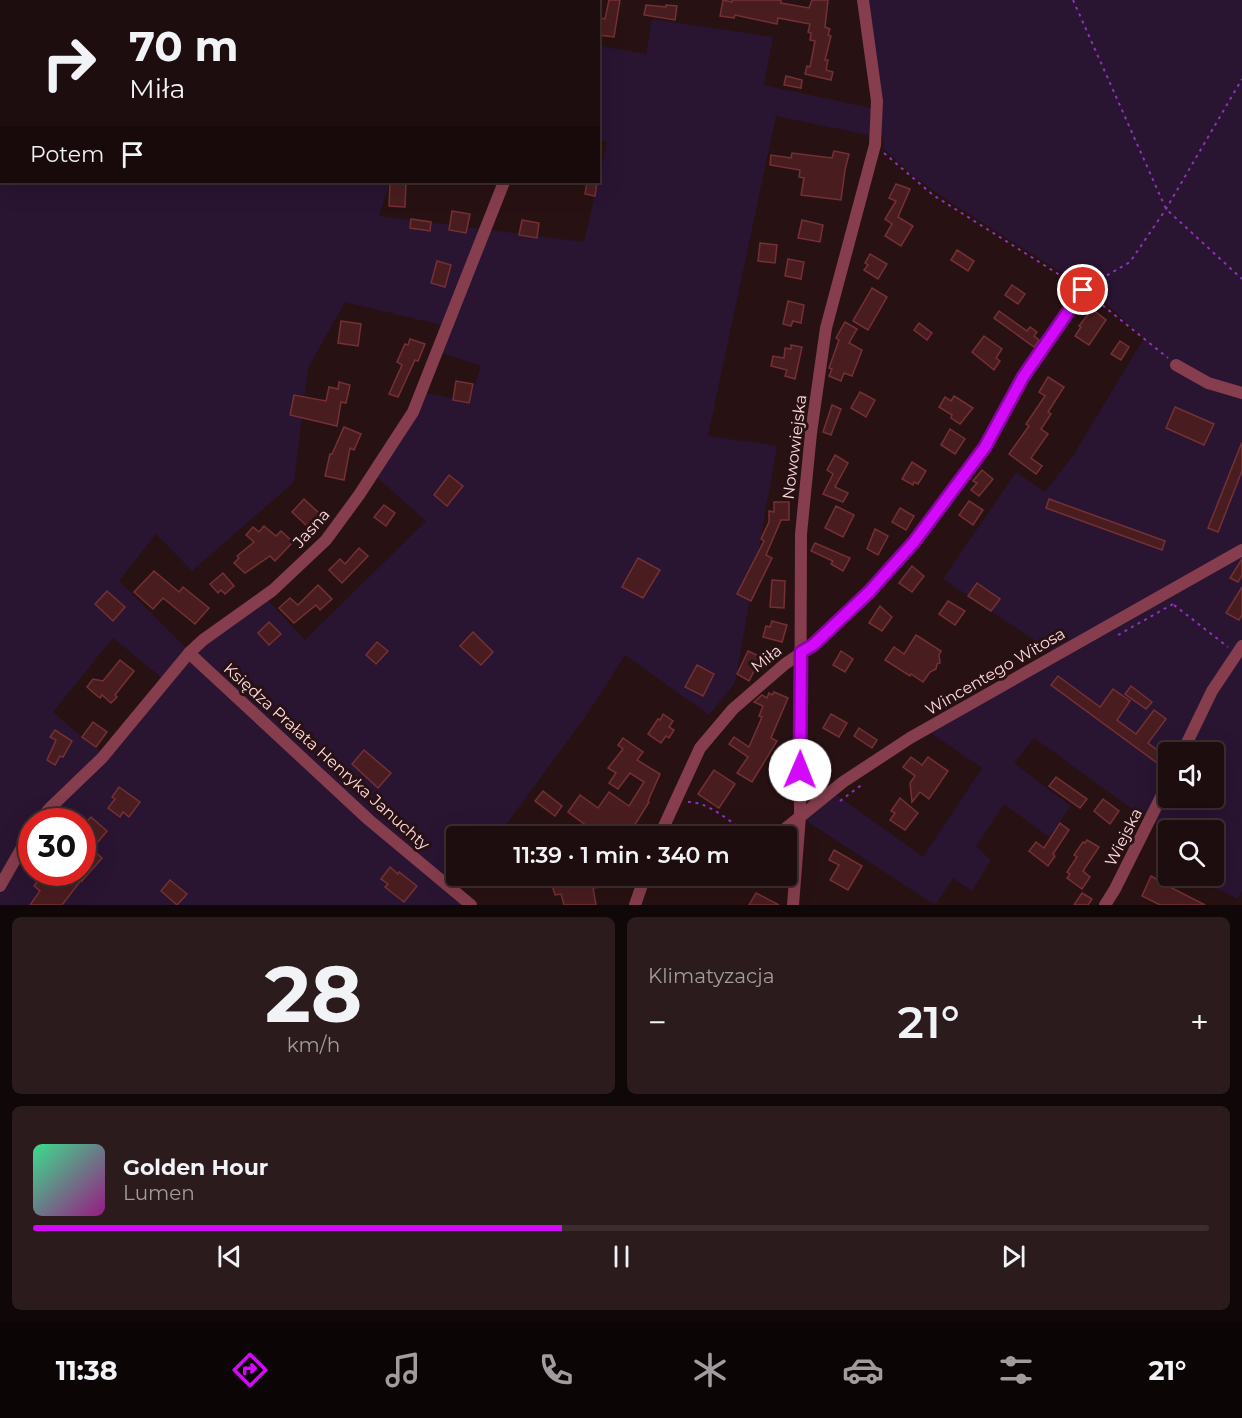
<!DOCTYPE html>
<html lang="pl">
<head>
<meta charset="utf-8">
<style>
	body { margin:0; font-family:Montserrat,sans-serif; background:#2b1b1c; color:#f1f3f6; height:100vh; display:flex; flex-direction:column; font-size:22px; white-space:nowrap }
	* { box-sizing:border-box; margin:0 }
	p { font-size:20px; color:#a19c9e }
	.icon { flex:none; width:33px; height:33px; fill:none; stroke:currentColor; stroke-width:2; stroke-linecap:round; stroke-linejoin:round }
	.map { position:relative; height:905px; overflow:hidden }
	.drawer { display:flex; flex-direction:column; gap:12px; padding:12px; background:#100708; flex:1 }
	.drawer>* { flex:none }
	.top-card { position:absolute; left:0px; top:0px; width:600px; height:183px; box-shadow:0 6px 24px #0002,0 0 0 2px #3c2d2e; background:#1e0d0e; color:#f1f3f6; overflow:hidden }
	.fabs { position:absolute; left:1158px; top:742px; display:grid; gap:12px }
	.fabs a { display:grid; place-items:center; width:66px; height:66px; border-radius:6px; background:#1e0d0e; box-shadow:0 6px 24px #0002,0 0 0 2px #3c2d2e; font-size:30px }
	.speed { position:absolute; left:18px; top:808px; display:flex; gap:12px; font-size:30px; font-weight:700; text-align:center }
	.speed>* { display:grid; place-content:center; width:78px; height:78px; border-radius:50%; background:#1e0d0e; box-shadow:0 6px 24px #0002,0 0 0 2px #3c2d2e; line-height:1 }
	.speed .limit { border:9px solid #d22; background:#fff; color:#111 }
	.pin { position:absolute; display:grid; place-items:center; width:51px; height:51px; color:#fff; margin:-26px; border:3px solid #fff; border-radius:50%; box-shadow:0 2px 6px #0007 }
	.me { position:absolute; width:66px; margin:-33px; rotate:1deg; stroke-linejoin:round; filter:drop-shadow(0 0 4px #0008) }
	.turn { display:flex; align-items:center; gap:21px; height:126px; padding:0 30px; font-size:27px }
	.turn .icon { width:78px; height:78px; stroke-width:2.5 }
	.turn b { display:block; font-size:42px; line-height:51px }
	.then { display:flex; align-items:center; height:57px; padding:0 30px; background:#0003; gap:12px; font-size:22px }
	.big { font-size:45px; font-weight:600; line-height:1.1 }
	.drawer .widget { flex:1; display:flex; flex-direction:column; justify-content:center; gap:9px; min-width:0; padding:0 21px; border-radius:9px; background:#2b1b1c }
	.drawer .dial { align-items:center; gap:0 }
	.dial b { font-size:78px; line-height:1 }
	.song { display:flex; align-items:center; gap:18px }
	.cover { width:72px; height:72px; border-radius:9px; background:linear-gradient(135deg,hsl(150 70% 55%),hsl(310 70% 35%)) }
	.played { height:6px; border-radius:3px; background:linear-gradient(90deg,#d309fa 45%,#3c2d2e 45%) }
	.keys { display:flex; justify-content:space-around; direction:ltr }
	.heat { display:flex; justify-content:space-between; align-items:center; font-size:33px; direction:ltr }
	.drawer .tiles { flex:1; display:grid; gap:12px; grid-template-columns:1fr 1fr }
	.widget:last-child { grid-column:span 2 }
	.trip { position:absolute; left:446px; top:826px; width:351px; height:60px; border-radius:6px; background:#1e0d0e; box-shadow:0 6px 24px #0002,0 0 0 2px #3c2d2e; font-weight:600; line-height:60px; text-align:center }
	.tabs { display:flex; height:96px; justify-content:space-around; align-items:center; background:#0c0506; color:#a19c9e }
	.tabs .icon { width:42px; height:42px }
	.tabs .current { color:#d309fa }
	.tabs b { font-size:27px; color:#f1f3f6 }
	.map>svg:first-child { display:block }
	.green { fill:#291432; fill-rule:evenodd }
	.building { fill:#491d20; stroke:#743034; stroke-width:1.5 }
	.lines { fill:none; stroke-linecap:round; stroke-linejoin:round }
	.path { stroke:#8e33b8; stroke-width:2; stroke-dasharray:3 4.5; stroke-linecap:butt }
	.minor { stroke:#863d4d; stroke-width:12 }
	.route-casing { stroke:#8906a2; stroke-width:15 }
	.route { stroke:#d309fa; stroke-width:10 }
	.labels { text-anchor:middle; stroke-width:6; stroke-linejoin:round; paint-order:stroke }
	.street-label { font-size:16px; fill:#fed9de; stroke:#281113 }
</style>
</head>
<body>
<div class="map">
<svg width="1242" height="905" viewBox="0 0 1242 905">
	<rect width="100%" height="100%" fill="#281113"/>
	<g class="green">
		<polygon points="0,0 448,0 2,2 2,182 390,182 379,216 584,242 607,142 599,140 599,46 646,54 652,19 773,37 764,85 875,109 873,136 776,116 708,436 777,446 735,683 709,715 625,655 588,713 497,837 456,837 456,876 469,876 458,891 475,905 0,905 0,890 31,837 32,873 82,873 82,822 44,822 206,640 266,598 305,640 426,521 372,473 419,392 469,401 481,366 436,351 445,326 345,302 308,368 294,482 192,571 156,534 119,581 187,649 163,679 113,638 53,712 103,754 32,822 0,878"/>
		<path d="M867 0H1242V892L1238 899 1190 876H1214V831H1169L1146 819 1034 738 1014 763 1071 806 1049 837 1004 804 976 846 991 860 972 891 953 878 935 905 802 818 834 793 923 857 982 768 925 729 1055 654 943 579 1016 472 1045 492 1074 454 1142 341H1146L1089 287 1056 269 953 204 914 177 884 149ZM1168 753H1214V798H1168Z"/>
	</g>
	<g class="building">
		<polygon points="609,0 620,0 614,37 599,35 601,18 605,19"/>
		<polygon points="723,0 732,2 732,0 781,0 781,3 809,8 812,0 828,0 825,27 830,29 828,35 831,36 825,60 828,60 826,70 833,72 831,80 805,74 807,66 810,67 815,41 810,40 811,33 808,32 810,24 778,18 777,24 735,15 734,18 720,16"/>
		<polygon points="646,5 666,7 666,5 677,6 675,20 644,15"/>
		<polygon points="786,76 802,80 801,88 784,85"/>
		<polygon points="834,151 849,154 845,170 841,200 801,195 804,178 799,177 800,170 770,165 771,155 791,158 792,153 832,158"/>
		<polygon points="390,182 406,183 405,207 389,206"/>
		<polygon points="587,182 597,182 595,196 585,194"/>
		<polygon points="896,184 910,189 898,217 913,226 901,246 885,236 892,224 885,219 896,201 889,198"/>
		<polygon points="452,211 470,214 466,233 449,230"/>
		<polygon points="411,219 431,222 430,231 410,228"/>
		<polygon points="522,220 539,223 537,238 519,235"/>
		<polygon points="802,220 823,225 820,242 798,238"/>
		<polygon points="760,243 777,245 775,263 758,261"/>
		<polygon points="957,250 974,261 968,271 951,260"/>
		<polygon points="870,254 887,264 878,279 864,270 868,265 865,263"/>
		<polygon points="788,259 804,262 801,279 785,276"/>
		<polygon points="437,261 451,265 445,287 431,283"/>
		<polygon points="1012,285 1025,294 1018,304 1005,295"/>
		<polygon points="872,288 887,297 868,330 853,321"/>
		<polygon points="788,301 804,305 801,323 793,321 791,326 783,324"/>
		<polygon points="1092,309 1106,320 1089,345 1075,336 1081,327 1079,326"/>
		<polygon points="999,311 1027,331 1030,327 1037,332 1034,336 1039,340 1034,347 994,318"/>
		<polygon points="341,321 361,324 358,346 338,343"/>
		<polygon points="845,322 857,329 849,343 862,350 852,376 844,373 841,381 829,376 832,369 829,368 839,340 836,338"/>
		<polygon points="919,323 932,333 927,340 914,330"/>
		<polygon points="984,336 1002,349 996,358 1000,361 994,370 972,352"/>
		<polygon points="410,339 425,344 418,361 415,360 398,397 389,394 402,365 397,362 405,344 408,345"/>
		<polygon points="1120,341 1129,347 1121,360 1111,354"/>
		<polygon points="791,345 802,347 795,379 785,376 787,370 771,366 773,356 784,358 785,348 791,349"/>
		<polygon points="1048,377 1064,387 1048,412 1051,414 1041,429 1048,434 1031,458 1042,466 1036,474 1009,454 1029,426 1026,424 1045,396 1039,392"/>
		<polygon points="456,381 473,384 469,403 453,400"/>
		<polygon points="339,382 350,385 346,403 341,402 337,426 290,415 294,395 326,401 329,387 338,389"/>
		<polygon points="860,392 875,400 866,417 851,408"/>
		<polygon points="954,396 973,408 960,424 951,418 952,415 939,407 945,397 951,401"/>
		<polygon points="832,405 841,409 831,435 823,432"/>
		<polygon points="1175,407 1214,424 1204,445 1166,428"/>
		<polygon points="344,427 361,434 354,450 350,448 344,480 325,476 330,454 332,454"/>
		<polygon points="950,429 965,439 955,454 941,445"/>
		<polygon points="1242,442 1242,471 1218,532 1208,528"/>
		<polygon points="835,455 848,463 835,487 848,493 843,502 823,494 833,474 827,470"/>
		<polygon points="912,462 926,471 918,484 914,482 913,485 902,479"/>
		<polygon points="982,470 993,479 979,496 971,490 977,483 973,481"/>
		<polygon points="449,475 463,486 447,506 434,495"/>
		<polygon points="304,499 320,514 308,527 292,512"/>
		<polygon points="1049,499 1165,541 1162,550 1046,508"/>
		<polygon points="969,501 983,510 973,525 959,515"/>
		<polygon points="774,502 789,502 789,520 781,520 766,555 772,558 751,601 737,594 764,541 761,539 769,522 769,511 774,512"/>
		<polygon points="384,505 395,513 386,526 374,517"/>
		<polygon points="836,506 854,515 843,537 825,528"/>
		<polygon points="900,508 914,516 906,530 892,522"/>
		<polygon points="264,526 276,536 281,531 293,542 275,561 270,556 245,573 234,563 239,558 237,556 254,542 246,535 253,527 259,532"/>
		<polygon points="875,529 888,536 878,555 867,549"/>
		<polygon points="815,543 850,558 843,571 831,564 833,561 811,551"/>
		<polygon points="359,548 368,556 342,583 329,570 340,559 345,564"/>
		<polygon points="638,558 660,570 643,598 622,587"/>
		<polygon points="1242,559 1242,575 1238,582 1230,578"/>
		<polygon points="912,566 924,576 912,592 899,583"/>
		<polygon points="154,571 179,592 183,587 209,608 195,624 163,598 153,609 134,592"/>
		<polygon points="223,573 234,586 225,594 221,590 218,593 210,584"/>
		<polygon points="772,580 785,581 784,608 770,607"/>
		<polygon points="977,583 1000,599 991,611 968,596"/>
		<polygon points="318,585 332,599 320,610 316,605 294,623 279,608 290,598 298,605"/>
		<polygon points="1242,587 1242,615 1239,620 1226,613"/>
		<polygon points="107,591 125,607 113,621 95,604"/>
		<polygon points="948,601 965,611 955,625 939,614"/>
		<polygon points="880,606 892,617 882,631 869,623"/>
		<polygon points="772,621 787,625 782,642 763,637 766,626 770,627"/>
		<polygon points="269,622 281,634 269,645 258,633"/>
		<polygon points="473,632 493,652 481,665 460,646"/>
		<polygon points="916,635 941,651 939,655 940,663 937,664 936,669 930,672 923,682 911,674 910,676 885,660 894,647 904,654"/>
		<polygon points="377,642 388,651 376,664 366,655"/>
		<polygon points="748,651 761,657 749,681 737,674"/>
		<polygon points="841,651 853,659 845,672 833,665"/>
		<polygon points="120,660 134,671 115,695 117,697 111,703 102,695 100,698 96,695 87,687 93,679 103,681"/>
		<polygon points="697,665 714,674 703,696 685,687"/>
		<polygon points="1058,676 1100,707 1113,689 1130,701 1117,720 1136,734 1154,710 1166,719 1148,743 1168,758 1168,762 1164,768 1051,685"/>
		<polygon points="1131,686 1152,702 1146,709 1125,694"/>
		<polygon points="774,692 788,698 771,738 777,741 752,782 737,773 748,757 729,744 734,737 749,747 762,717 759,716 763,706 754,702 762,695 767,698 769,693 772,695"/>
		<polygon points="663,714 673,721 669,727 674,730 669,738 666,736 661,743 648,734 658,719 660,720"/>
		<polygon points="831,714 847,723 839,737 823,728"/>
		<polygon points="93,722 107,732 96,747 82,737"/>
		<polygon points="859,728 877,740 872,748 854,736"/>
		<polygon points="55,730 72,741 63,757 60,756 55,765 47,760 56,740 50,737"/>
		<polygon points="623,738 643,752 637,760 660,774 648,801 649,802 632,829 635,831 631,837 602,837 568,812 580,795 598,808 609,792 629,806 644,782 630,773 618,789 609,783 616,773 608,768 623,749 618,745"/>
		<polygon points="364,750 391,773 378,788 352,764"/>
		<polygon points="911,757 922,765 928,757 948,771 929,799 920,792 912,802 910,783 915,776 903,767"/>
		<polygon points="714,770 735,784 719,808 698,794"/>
		<polygon points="1056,777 1087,799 1080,808 1049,786"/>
		<polygon points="119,787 140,802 129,817 123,812 120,817 108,808 115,799 112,797"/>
		<polygon points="543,791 562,806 555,816 535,801"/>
		<polygon points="900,798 918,813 905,830 890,820 895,813 891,811"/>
		<polygon points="1103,799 1119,811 1110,824 1094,811"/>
		<polygon points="91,817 107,831 92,849 102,858 82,881 82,879 62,905 30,905 40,891 34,886 43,874 51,881 57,873 82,873 82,841 84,842 89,837 82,831 82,827"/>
		<polygon points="1060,823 1069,830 1053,854 1055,856 1048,866 1029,851 1036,842 1044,848"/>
		<polygon points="679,827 696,837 673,837"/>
		<polygon points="1087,840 1099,847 1083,871 1090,877 1082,889 1067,878 1070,874 1067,872 1077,857 1074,855 1083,842 1085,843"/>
		<polygon points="834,850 862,866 848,890 830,880 839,865 829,860"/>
		<polygon points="390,867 398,874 399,872 417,886 404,902 385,887 388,884 381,879"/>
		<polygon points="549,876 598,876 600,887 593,888 596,905 564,905 561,894 555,895"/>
		<polygon points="1151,876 1170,887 1205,905 1160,905 1142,896"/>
		<polygon points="170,880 187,894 177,905 161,891"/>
		<polygon points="756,893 779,905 749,905"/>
		<polygon points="1082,893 1092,899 1088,905 1074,905"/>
	</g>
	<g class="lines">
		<g class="path">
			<polyline points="1073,0 1166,209 1242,279"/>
			<polyline points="884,153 933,195 1074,284"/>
			<polyline points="1094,283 1130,262 1166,209 1242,79"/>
			<polyline points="1091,296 1168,358"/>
			<polyline points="1174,605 1228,647"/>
			<polyline points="1118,635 1173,604"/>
			<polyline points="840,801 864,783"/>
			<path d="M688 802C711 802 733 825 753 837"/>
		</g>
		<g class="minor">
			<polyline points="578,2 579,0"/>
			<polyline points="1176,365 1208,383 1242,393"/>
			<polyline points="189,653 369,820 471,905"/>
			<polyline points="1182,753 1212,691 1242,646"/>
			<polyline points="38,822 51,807 102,758 189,653 203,640 273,590 326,540 359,495 413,412 504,182"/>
			<polyline points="659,837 700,748 733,709 785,664 813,645 869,592 914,542 985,447 1023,377 1083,290"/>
			<polyline points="775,837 843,782 910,738 1242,550"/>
			<polyline points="0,886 32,830"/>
			<polyline points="635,905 645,876"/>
			<polyline points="793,905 800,816 801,534 811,433 826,328 875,145 877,101 863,0"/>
			<polyline points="1105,905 1115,889 1168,783"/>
		</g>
	</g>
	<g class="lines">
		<g class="route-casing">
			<polyline id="route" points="800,770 801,652 813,645 869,592 914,542 985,447 1023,377 1083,290"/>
		</g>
		<use href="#route" class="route"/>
	</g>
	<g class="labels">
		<g class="street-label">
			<text transform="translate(794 447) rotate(-83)" y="6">Nowowiejska</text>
			<text transform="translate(311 528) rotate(-48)" y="6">Jasna</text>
			<text transform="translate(766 658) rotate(-38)" y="6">Miła</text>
			<text transform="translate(995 671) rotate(-30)" y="6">Wincentego Witosa</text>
			<text transform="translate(327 756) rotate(42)" y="6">Księdza Prałata Henryka Januchty</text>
			<text transform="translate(1123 837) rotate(-63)" y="6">Wiejska</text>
		</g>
	</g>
</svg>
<div class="fabs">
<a><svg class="icon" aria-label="sound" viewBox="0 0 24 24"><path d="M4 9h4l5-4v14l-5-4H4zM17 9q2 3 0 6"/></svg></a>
<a><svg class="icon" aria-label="search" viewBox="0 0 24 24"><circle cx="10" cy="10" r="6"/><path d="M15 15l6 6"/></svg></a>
</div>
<div class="speed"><div class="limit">30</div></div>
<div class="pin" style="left:1083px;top:290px;background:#d93025"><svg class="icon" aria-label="arrive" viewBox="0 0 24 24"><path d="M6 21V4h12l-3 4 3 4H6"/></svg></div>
<svg class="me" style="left:800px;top:770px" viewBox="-20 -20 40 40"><circle r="19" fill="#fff"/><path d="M0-13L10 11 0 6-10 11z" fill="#d309fa"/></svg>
<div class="trip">11:39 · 1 min · 340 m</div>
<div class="top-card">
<div class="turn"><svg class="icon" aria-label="right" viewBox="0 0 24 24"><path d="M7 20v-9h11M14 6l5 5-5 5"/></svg><div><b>70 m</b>Miła</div></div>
<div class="then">Potem<svg class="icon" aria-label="arrive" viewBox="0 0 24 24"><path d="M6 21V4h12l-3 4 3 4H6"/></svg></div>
</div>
</div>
<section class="drawer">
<div class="tiles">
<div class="widget dial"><b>28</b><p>km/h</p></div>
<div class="widget"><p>Klimatyzacja</p>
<div class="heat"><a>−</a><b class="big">21°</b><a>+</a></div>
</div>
<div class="widget">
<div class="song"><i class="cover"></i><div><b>Golden Hour</b><p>Lumen</p></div></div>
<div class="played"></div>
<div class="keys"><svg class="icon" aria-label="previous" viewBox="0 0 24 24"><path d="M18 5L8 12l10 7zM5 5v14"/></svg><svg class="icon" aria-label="pause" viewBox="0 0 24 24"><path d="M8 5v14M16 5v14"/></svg><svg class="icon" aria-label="next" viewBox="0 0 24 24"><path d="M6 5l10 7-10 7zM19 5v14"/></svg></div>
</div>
</div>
</section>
<nav class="tabs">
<b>11:38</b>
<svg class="icon current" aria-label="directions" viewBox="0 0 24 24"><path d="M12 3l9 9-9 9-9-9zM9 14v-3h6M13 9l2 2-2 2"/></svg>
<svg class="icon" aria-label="music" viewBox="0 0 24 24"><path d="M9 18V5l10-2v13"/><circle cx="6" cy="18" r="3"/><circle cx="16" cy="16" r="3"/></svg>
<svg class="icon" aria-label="phone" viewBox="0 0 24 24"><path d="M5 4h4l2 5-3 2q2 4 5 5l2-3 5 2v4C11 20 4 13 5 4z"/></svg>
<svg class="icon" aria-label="climate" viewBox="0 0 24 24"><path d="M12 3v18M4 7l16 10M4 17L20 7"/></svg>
<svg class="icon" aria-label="car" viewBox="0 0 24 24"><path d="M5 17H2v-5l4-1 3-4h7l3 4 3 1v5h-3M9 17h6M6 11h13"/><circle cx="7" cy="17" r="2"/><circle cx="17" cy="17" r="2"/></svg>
<svg class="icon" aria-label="filters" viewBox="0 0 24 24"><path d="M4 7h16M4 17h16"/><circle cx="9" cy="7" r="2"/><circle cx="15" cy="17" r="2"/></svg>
<b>21°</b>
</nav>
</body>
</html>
